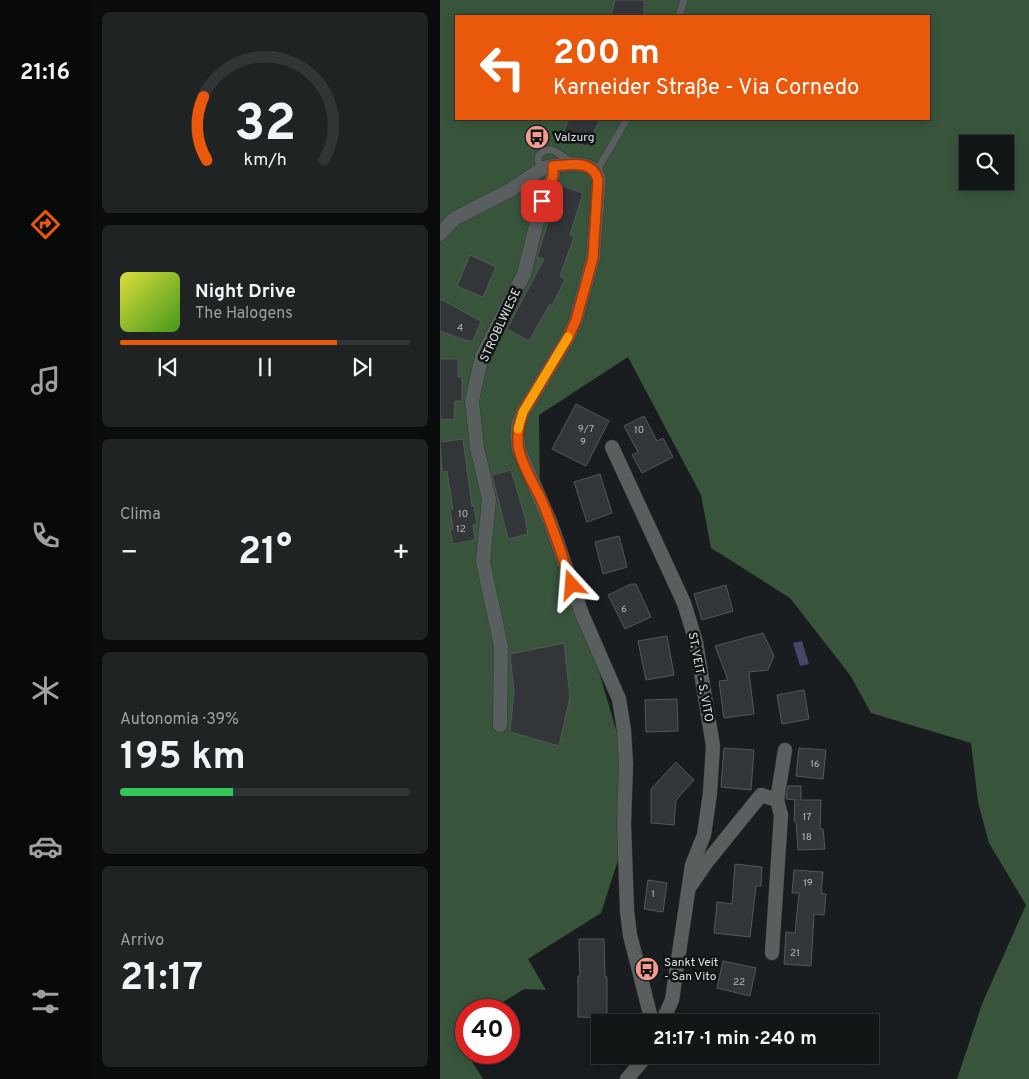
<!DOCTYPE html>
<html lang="it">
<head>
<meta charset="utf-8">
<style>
	body { margin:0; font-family:Overpass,sans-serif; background:#202324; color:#f1f3f6; height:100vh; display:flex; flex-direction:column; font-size:19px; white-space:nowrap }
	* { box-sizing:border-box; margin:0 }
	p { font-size:16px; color:#9d9fa1 }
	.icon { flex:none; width:28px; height:28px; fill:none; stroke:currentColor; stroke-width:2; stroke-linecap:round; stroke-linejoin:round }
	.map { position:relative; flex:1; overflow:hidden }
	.side { display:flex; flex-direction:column; gap:12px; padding:12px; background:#0a0c0d; width:350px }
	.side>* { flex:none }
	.top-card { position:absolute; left:15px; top:15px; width:475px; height:105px; border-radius:0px; box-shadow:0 2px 12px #0003,0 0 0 1px #323536; background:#ea580c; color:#fff; overflow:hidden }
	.tools { position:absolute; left:519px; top:135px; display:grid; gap:10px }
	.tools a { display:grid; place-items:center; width:55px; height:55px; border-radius:0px; background:#131617; box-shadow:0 2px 12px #0003,0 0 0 1px #323536; font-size:25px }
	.speed { position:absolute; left:15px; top:999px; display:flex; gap:10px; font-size:25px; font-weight:700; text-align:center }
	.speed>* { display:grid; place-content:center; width:65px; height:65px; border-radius:50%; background:#131617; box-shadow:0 2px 12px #0003,0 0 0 1px #323536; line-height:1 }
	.speed .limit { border:8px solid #d22; background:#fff; color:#111 }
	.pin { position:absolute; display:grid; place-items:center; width:42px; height:42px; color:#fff; margin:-21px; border-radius:10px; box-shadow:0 2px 8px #0006 }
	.me { position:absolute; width:55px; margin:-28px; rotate:341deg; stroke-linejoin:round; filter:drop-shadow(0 0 4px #0008) }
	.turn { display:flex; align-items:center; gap:18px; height:105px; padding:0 15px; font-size:22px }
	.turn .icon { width:65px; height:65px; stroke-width:2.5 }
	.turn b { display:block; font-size:35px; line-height:42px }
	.big { font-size:38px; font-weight:700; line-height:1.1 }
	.side .card { flex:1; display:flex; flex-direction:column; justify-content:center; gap:8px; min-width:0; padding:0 18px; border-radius:8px; background:#202324 }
	.side .dial { align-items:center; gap:0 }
	.dial svg { height:130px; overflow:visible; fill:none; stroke:#323536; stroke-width:7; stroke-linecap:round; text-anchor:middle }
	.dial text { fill:#f1f3f6; stroke:none }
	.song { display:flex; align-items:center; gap:15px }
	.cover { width:60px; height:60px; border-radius:8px; background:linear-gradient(135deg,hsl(60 70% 55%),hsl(100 70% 35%)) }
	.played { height:5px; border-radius:2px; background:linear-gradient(90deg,#ea580c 75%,#323536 75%) }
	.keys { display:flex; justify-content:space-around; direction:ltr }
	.heat { display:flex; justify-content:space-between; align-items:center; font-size:28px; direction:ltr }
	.charge { height:8px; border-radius:4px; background:linear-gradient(90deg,#34c759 39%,#323536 0) }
	.trip { position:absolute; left:151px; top:1014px; width:288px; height:50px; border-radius:0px; background:#131617; box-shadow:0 2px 12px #0003,0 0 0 1px #323536; font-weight:700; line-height:50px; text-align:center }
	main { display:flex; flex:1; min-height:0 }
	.menu { display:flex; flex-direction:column; width:90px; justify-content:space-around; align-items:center; background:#080909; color:#9d9fa1 }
	.menu .icon { width:35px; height:35px }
	.menu .active { color:#ea580c }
	.menu b { font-size:22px; color:#f1f3f6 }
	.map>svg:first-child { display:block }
	.forest { fill:#38553c; fill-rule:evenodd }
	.water { fill:#464666 }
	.building { fill:#333639; stroke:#54575a }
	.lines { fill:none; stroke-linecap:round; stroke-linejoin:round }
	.service-casing { stroke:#353839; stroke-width:8 }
	.minor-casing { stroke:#353839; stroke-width:15 }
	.tertiary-casing { stroke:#353839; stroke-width:15 }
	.service { stroke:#595e5f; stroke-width:7 }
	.minor { stroke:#595e5f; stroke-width:14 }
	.tertiary { stroke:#595e5f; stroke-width:14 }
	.route-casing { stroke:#983908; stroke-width:12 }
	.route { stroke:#ea580c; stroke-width:9 }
	.slow { stroke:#f59e0b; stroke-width:9 }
	.labels { text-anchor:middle; stroke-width:5; stroke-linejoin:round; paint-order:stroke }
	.number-label { font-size:10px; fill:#b2b6b7 }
	.poi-label { font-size:12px; fill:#dde0e1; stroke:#101415; text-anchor:start }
	.street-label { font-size:12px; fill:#dde0e1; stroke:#101415 }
</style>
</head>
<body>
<main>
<nav class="menu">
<b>21:16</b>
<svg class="icon active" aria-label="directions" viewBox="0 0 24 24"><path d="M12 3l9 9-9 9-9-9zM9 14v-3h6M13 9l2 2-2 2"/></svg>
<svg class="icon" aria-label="music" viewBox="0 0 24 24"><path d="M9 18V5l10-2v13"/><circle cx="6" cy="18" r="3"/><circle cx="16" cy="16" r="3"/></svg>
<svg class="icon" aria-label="phone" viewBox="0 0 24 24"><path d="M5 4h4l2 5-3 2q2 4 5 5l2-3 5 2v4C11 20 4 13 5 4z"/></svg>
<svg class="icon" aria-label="climate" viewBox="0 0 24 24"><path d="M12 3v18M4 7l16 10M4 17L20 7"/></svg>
<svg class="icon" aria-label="car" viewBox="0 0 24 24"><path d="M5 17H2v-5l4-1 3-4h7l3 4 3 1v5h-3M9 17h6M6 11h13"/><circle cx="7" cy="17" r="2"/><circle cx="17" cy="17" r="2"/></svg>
<svg class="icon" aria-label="filters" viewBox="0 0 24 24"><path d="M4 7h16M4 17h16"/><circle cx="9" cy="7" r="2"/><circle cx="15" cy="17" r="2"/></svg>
</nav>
<section class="side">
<div class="card dial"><svg viewBox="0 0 100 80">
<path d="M14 69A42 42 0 1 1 86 69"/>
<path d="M14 69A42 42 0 0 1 12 30" stroke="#ea580c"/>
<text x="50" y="56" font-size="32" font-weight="700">32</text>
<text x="50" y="72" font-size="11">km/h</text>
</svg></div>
<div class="card">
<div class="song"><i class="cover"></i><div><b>Night Drive</b><p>The Halogens</p></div></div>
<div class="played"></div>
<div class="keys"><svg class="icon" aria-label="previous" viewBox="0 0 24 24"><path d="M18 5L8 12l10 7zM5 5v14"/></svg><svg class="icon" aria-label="pause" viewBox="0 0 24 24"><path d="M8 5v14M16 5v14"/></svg><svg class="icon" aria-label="next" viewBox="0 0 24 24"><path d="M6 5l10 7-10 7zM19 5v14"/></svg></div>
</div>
<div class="card"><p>Clima</p>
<div class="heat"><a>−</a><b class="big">21°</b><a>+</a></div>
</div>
<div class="card"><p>Autonomia · 39%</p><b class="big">195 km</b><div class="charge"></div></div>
<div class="card"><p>Arrivo</p><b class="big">21:17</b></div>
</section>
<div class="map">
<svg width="589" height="1079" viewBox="0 0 589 1079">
	<rect width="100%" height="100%" fill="#191d1f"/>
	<path class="forest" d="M0 0H589V1079H517L542 1004 586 905 549 843 538 802 531 743 431 713 410 675 350 598 271 548 261 495 188 357 99 415 100 497 139 603 186 764 179 857 161 913 88 959 106 990 84 989 50 1010H26V1025L18 1039 43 1079H0ZM16 16H489V119H16ZM528 144H565V181H528Z"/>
	<polygon class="water" points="362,641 369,664 360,666 353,643"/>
	<g class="building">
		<polygon points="175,0 204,0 204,16 171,16"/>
		<polygon points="129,119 160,119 147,147 122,136"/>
		<polygon points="120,185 143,193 130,235 134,237 120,276 125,279 112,306 110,304 89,341 67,329 104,259 97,257"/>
		<polygon points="30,255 56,267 43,297 17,286"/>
		<polygon points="0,299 41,321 33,341 28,341 0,331"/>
		<polygon points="0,359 18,359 18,377 22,377 22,401 15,401 14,420 0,419"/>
		<polygon points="136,404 169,421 146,466 112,449"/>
		<polygon points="204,416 217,441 223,438 233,457 202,473 192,455 198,452 184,426"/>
		<polygon points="23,439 32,506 34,506 37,525 33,525 35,540 13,544 10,529 13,529 10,510 13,509 7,471 2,472 0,442"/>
		<polygon points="71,470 85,517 88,534 68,539 52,475"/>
		<polygon points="160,474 172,513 147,522 134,482"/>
		<polygon points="179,536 187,567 163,574 155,542"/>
		<polygon points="191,584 196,584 211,617 185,629 168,595"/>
		<polygon points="286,585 293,611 262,620 254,594"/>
		<polygon points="323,633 334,656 328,670 309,672 314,714 284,718 279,681 288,680 275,646"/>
		<polygon points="227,636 234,675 206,680 198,641"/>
		<polygon points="124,643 130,697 119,746 70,732 74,692 70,654"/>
		<polygon points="364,690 369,719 342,724 337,695"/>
		<polygon points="237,699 238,731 206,732 205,700"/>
		<polygon points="284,748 314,750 311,790 281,787"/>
		<polygon points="359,748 386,750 383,779 356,776"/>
		<polygon points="236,762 254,780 236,800 234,825 211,823 211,789"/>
		<polygon points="348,786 361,786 361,800 381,800 380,829 383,829 385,849 358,850 356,822 354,821 355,800 346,799"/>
		<polygon points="295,864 322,867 321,886 316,886 310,937 274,933 277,902 292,904"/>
		<polygon points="354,870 383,872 381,893 386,894 384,915 374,914 371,966 344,964 346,932 355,933 359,893 352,893"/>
		<polygon points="208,880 227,883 223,912 204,909"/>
		<polygon points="139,939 164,939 165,977 167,977 167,1018 138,1017 138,976 140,976"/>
		<polygon points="283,961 316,968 310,996 277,988"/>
	</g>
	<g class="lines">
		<g class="service-casing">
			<g id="service">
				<polyline points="239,16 244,0"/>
				<path d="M103 168 98 161 99 155C110 143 120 155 131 162"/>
				<polyline points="156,172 187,119"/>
			</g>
		</g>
		<g class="minor-casing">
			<g id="minor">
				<polyline points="0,234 14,219 72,189 103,168"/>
				<polyline points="172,447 244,603 256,642 273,746 270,793 264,835 252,865 232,1000 222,1022"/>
				<polyline points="60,725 61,646 43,562 49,499 37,448 32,401 42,356 84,274 102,201 113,176 113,166"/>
				<polyline points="337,800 345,750"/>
				<polyline points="251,885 266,863 321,795 337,800 341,815 332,953"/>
			</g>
		</g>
		<g class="tertiary-casing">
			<g id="tertiary">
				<path d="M103 168C115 165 142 161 153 169 157 171 157 175 159 179L153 258 136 320 128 338 83 412 78 425 77 435 79 450 111 524 142 614 179 699 184 730 186 764 184 824 187 911 190 935 212 1022"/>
				<polyline points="187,1079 207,1055"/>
			</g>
		</g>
		<use href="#service" class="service"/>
		<use href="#minor" class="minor"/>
		<use href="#tertiary" class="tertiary"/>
	</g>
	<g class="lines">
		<g class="route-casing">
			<path id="route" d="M102 201 113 176V166C131 165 152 159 158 180L153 258 136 320 128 338 83 412C79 425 76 436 79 450 83 467 93 483 101 499 113 526 122 556 132 585"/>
		</g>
		<use href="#route" class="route"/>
		<polyline class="slow" points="78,429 83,412 128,337"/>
	</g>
	<defs>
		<g id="bus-disc" transform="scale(1.25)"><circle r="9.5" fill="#f59c91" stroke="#101415"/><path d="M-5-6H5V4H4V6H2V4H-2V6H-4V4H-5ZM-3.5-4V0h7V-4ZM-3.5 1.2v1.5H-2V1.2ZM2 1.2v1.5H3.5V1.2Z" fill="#111"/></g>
	</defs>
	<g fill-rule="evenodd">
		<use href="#bus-disc" x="97" y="137"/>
		<use href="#bus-disc" x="207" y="969"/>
	</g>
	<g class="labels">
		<g class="number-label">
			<text x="20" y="331">4</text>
			<text x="146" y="432">9/7</text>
			<text x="199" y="433">10</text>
			<text x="143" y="445">9</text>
			<text x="23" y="517">10</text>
			<text x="21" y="532">12</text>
			<text x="184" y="612">6</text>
			<text x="375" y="767">16</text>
			<text x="367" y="820">17</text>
			<text x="367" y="840">18</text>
			<text x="368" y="886">19</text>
			<text x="213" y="897">1</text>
			<text x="355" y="956">21</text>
			<text x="299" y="985">22</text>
		</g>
		<g class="poi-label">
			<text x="114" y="141">Valzurg</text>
			<text x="224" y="966">Sankt Veit<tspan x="224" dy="14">- San Vito</tspan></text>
		</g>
		<g class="street-label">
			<text transform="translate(60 325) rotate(-65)" y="4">STROBLWIESE</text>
			<text transform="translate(261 677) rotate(79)" y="4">ST. VEIT - S. VITO</text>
		</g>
	</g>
</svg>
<div class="tools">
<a><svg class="icon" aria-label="search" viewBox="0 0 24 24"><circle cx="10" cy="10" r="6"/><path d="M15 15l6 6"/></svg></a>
</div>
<div class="speed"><div class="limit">40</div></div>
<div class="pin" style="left:102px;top:201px;background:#d93025"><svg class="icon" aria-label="arrive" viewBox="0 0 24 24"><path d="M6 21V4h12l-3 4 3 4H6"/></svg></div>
<svg class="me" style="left:132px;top:585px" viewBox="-20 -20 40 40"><path d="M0-17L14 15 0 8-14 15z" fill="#ea580c" stroke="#fff" stroke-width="4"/></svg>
<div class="trip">21:17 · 1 min · 240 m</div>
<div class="top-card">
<div class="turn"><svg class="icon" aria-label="left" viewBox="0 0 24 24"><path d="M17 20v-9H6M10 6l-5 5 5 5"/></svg><div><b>200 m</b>Karneider Straße - Via Cornedo</div></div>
</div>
</div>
</main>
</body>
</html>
